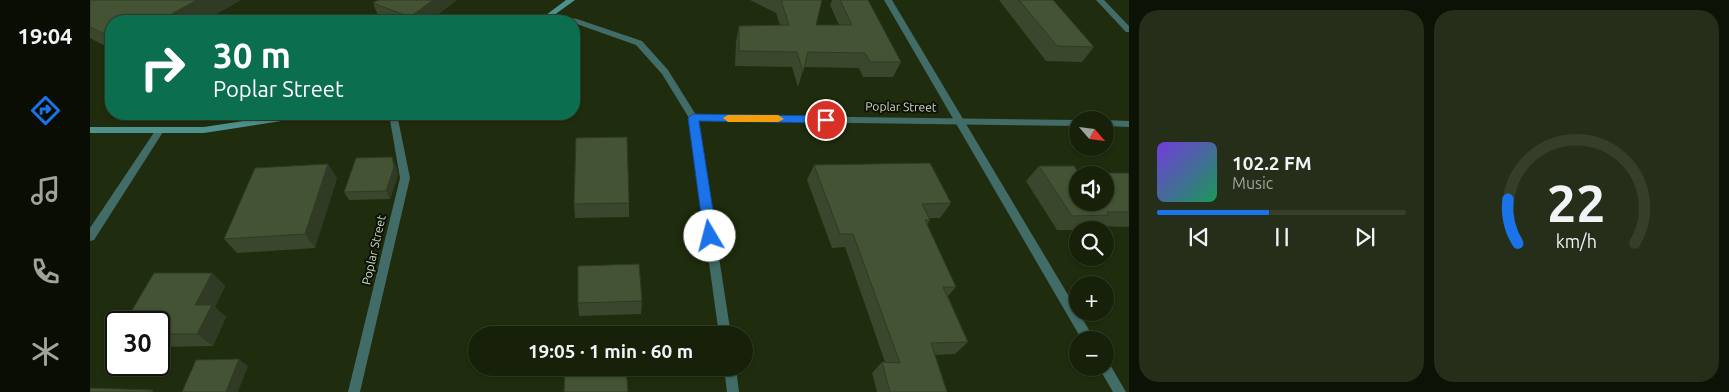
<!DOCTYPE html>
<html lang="en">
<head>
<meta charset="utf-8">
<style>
	body { margin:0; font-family:Ubuntu,sans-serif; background:#242e18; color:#f1f3f6; height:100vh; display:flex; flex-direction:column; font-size:19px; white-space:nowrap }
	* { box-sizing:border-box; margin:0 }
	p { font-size:16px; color:#9ea39c }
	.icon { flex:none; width:28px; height:28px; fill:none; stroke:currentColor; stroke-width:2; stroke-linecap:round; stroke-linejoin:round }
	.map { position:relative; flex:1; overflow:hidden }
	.details { display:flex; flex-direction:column; gap:10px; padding:10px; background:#0d1206; width:600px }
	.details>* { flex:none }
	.banner { position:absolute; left:15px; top:15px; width:475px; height:105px; border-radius:20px; box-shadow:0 1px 4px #0004,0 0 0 1px #363e2b; background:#0b6e4f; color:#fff; overflow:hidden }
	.needle { width:32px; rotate:118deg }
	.buttons { position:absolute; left:979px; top:111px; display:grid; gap:10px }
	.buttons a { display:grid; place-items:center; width:45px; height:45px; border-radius:50%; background:#17210a; box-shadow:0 1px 4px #0004,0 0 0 1px #363e2b; font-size:25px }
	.speed { position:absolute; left:15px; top:311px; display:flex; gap:10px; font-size:25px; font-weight:700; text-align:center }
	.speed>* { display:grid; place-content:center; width:65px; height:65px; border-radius:50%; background:#17210a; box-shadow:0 1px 4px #0004,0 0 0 1px #363e2b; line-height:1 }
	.speed .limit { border:2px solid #111; border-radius:8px; background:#fff; color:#111 }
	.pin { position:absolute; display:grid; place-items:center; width:42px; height:42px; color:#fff; margin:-21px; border:2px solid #fff; border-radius:50%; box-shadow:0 1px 5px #0007 }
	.me { position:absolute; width:55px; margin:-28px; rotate:352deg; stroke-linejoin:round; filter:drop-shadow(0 0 4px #0008) }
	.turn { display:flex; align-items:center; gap:18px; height:105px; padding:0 25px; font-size:22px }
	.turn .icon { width:65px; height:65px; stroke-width:2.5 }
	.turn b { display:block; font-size:35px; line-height:42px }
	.details .widget { flex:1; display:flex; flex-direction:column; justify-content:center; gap:8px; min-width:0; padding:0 18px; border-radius:20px; background:#242e18 }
	.details .dial { align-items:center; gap:0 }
	.dial svg { height:130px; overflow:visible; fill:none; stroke:#363e2b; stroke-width:7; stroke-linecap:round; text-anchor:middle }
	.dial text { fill:#f1f3f6; stroke:none }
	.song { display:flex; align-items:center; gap:15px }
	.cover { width:60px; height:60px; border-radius:8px; background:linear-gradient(135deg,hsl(260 70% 55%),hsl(150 70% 35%)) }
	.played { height:5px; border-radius:2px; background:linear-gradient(90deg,#1a73e8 45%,#363e2b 45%) }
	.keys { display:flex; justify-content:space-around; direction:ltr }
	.details .tiles { flex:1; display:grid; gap:10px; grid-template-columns:repeat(2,1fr) }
	.trip { position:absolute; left:378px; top:326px; width:285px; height:50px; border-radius:25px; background:#17210a; box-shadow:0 1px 4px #0004,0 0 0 1px #363e2b; font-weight:600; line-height:50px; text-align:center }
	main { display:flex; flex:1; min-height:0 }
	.tab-bar { display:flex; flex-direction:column; width:90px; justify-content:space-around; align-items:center; background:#090d04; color:#9ea39c }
	.tab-bar .icon { width:35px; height:35px }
	.tab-bar .on { color:#1a73e8 }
	.tab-bar b { font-size:22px; color:#f1f3f6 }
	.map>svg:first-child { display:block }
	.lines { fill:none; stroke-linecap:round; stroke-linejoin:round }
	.lane { fill:#426c68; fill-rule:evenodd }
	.street { fill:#426c68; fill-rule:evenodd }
	.secondary { fill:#4d928d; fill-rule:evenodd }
	.wall { fill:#3a472c }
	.shaded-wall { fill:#303a24 }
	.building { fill:#445333; stroke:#303a24; fill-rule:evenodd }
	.route { fill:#1a73e8; stroke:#114b97 }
	.slow { fill:#f59e0b }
	.labels { text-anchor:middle; stroke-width:4; stroke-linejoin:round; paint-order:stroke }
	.street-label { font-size:12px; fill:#cfd8c6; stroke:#0c1206 }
</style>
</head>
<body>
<main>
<nav class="tab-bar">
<b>19:04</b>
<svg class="icon on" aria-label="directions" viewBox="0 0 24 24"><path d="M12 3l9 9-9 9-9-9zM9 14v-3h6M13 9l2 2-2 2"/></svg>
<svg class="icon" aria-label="music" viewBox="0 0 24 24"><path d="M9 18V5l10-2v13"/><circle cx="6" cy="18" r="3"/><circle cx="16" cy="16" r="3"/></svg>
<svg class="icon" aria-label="phone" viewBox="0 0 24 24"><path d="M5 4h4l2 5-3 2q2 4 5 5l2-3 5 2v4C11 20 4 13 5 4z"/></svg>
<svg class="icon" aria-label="climate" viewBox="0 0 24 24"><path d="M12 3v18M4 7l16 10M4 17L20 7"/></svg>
</nav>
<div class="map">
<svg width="1039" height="392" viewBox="0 0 1039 392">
	<rect width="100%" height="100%" fill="#1f2c0d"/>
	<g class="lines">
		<g class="lane">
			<polygon points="794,0 802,0 1005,340 992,340"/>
			<polygon points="299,114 307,114 320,178 270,392 258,392 310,178"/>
			<polygon points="1015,361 1019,363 1036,392 1023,392 1009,368 1015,368"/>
		</g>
		<g class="street">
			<polygon points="1006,0 1014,0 1039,26 1039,32 1036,32"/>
			<polygon points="459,13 487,19 552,41 578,70 606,115 988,120 988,126 608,121 641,335 629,335 599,118 572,74 546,45 484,23 484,21 476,21 459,17"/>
			<polygon points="1015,120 1039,121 1039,127 1015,126"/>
			<polygon points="70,127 73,128 75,130 73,132 4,240 0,241 0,228 67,128"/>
			<polygon points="634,368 646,368 649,392 637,392"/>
		</g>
		<g class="secondary">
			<polygon points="476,0 485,0 456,21 448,21"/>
			<polygon points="199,114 221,114 217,117 114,133 0,133 0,127 114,127"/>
		</g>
	</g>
	<g class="wall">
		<polygon points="0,0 151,0 114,21 21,21 21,49 0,38"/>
		<polygon points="288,0 367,0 339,21 296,21 289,18 283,3"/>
		<polygon points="660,0 732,0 726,25 749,25 740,5 742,0 778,0 811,62 803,77 773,77 769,68 714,67 708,87 702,67 645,66 646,41 649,26 690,25 686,13"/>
		<polygon points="909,0 963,0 1004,47 992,62 956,61"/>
		<polygon points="724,165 861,203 850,218 839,218 840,220 837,225 866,287 858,296 878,342 865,354 845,355 857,392 787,392 782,373 792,362 795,362 755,247 742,248 717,180"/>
		<polygon points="306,166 308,175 300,199 259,200 254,192"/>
		<polygon points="949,166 989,173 1039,173 1039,227 1007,226 1003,230 967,230 936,181"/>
		<polygon points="247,178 225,248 147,253 134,239"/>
		<polygon points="539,203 539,217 485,218 484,204"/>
		<polygon points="122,273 135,286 125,307 136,317 123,346 69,347 69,322"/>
		<polygon points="552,301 551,314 489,316 488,303"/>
	</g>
	<g class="shaded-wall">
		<polygon points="107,0 151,0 114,21 69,21"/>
		<polygon points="343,0 367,0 339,21 321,21 320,17"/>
		<polygon points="302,157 306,166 308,175 300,199 296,191"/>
		<polygon points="238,164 247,178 225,248 215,234"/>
		<polygon points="122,273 135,286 125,307 136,317 123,346 107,334 105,305"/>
		<polygon points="149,359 158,366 148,392 136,392"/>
	</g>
	<g class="building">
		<polygon points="0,0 107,0 69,21 21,21 21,37 0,27"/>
		<polygon points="288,0 343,0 320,17 283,3"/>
		<polygon points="691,0 732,0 726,25 762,25 750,0 778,0 811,62 780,62 775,53 718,52 713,72 707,52 649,51 649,26 699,25"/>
		<polygon points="929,0 963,0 1004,47 967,46"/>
		<polygon points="537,137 539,203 484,204 486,138"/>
		<polygon points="302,157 304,167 296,191 254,192 266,158"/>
		<polygon points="840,163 861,203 832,204 840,220 835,220 866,287 853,287 878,342 841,343 857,392 800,392 792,362 810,363 763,234 750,234 724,165"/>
		<polygon points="238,164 215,234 134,239 165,168"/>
		<path d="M949 166H984L989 173H1039V212H1017L1019 215 982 216ZM988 175H1015V202H988Z"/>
		<polygon points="549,264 552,301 488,303 488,266"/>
		<polygon points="64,273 122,273 105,305 122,305 107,334 69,334 69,322 35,322"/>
		<polygon points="149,359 136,392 92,392 106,360"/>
		<polygon points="475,368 536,368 538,392 474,392"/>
		<polygon points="0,388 63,390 62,392 0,392"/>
	</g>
	<polygon class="route" points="603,114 736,116 742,120 736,123 609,121 627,236 620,241 614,236 598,118"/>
	<polygon class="slow" points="638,115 688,115 694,119 688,122 638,122 633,118"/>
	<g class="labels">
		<g class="street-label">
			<text transform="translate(811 107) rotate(1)" y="4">Poplar Street</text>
			<text transform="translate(284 250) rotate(-77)" y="4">Poplar Street</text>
		</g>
	</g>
</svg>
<div class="buttons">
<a><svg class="needle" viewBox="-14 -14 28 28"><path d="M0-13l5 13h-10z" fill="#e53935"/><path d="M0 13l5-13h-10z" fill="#9ea39c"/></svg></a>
<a><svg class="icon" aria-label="sound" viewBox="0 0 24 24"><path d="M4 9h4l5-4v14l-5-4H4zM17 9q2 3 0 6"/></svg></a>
<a><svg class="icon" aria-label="search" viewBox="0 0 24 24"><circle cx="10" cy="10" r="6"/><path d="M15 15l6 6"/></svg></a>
<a>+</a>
<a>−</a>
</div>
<div class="speed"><div class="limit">30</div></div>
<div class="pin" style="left:736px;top:120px;background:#d93025"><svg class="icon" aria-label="arrive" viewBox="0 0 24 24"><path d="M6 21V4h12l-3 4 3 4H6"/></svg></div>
<svg class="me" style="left:620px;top:236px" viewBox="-20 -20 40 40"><circle r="19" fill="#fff"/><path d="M0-13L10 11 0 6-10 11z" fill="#1a73e8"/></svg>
<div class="trip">19:05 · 1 min · 60 m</div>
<div class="banner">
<div class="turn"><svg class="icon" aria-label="right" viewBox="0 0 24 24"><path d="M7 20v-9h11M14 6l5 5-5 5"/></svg><div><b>30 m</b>Poplar Street</div></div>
</div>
</div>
<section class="details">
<div class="tiles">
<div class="widget">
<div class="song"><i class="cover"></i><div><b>102.2 FM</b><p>Music</p></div></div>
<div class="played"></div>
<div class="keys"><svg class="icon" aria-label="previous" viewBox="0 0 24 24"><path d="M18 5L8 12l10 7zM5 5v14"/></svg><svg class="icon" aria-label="pause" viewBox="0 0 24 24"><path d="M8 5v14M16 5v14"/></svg><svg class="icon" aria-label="next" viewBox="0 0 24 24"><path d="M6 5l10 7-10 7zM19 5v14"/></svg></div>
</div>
<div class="widget dial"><svg viewBox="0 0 100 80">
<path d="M14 69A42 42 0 1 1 86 69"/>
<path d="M14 69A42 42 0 0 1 8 42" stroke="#1a73e8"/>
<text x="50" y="56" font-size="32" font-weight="700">22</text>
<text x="50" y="72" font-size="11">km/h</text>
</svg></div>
</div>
</section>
</main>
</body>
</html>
